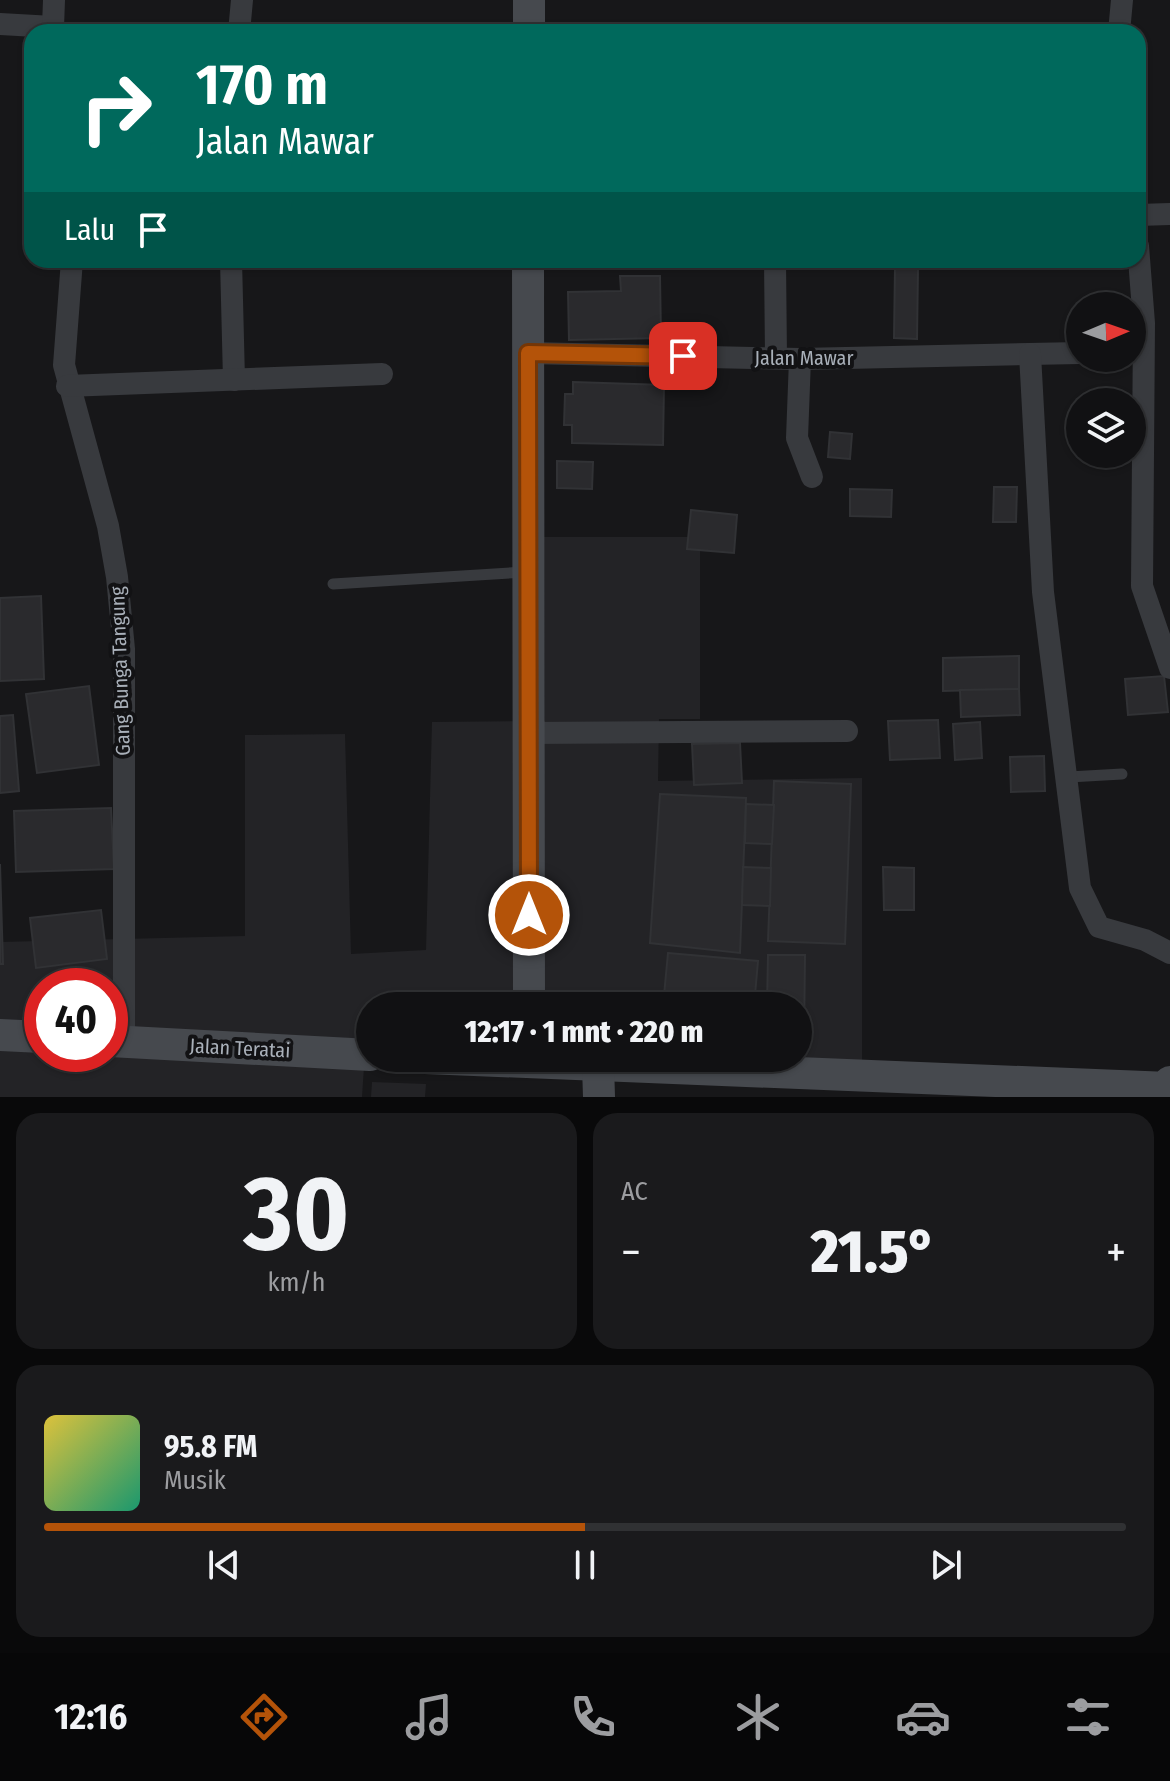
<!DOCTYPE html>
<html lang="id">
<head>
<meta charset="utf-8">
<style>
	body { margin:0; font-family:"Fira Sans Condensed",sans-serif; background:#1a1a1c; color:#f1f3f6; height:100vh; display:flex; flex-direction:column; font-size:30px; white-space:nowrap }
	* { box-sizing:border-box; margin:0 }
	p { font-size:26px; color:#9c9da0 }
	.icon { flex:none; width:44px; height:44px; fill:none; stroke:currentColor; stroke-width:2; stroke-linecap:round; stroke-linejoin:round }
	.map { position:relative; height:1097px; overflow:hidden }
	.side { display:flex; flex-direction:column; gap:16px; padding:16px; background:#09090a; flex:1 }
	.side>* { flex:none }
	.hud { position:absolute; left:24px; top:24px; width:1122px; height:244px; border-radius:24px; box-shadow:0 2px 6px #0004,0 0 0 2px #303133; background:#00695c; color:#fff; overflow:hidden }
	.needle { width:52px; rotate:88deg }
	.controls { position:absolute; left:1066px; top:292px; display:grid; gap:16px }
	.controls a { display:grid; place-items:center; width:80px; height:80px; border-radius:50%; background:#111113; box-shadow:0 2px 6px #0004,0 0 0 2px #303133; font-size:40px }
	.speed { position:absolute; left:24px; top:968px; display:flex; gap:16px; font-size:40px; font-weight:700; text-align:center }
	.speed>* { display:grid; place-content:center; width:104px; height:104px; border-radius:50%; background:#111113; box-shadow:0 2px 6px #0004,0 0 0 2px #303133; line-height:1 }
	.speed .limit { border:12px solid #d22; background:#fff; color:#111 }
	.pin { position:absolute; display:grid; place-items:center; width:68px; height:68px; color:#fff; margin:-34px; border-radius:16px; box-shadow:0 4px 12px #0006 }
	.me { position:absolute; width:88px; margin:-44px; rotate:0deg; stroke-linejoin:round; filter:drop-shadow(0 0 6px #0008) }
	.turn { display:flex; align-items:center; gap:28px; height:168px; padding:0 40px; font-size:36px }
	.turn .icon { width:104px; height:104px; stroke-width:2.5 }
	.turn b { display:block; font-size:56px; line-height:68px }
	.then { display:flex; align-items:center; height:76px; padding:0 40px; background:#0003; gap:16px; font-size:30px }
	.big { font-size:60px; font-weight:800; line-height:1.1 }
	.side .tile { flex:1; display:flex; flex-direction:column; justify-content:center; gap:12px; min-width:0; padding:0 28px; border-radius:24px; background:#1a1a1c }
	.side .dial { align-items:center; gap:0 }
	.dial b { font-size:104px; line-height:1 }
	.song { display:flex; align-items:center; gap:24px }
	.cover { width:96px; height:96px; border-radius:12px; background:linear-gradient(135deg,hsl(50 70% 55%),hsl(160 70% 35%)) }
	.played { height:8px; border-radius:4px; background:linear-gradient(90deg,#b45309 50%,#303133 50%) }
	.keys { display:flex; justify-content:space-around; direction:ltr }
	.heat { display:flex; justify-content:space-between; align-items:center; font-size:44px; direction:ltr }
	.side .tiles { flex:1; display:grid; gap:16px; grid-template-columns:1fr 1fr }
	.tile:last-child { grid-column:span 2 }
	.trip { position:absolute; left:356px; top:992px; width:456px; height:80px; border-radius:40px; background:#111113; box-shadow:0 2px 6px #0004,0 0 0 2px #303133; font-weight:800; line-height:80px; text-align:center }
	.menu { display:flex; height:128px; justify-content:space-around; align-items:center; background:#070708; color:#9c9da0 }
	.menu .icon { width:56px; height:56px }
	.menu .on { color:#b45309 }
	.menu b { font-size:36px; color:#f1f3f6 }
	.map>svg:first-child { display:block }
	.built { fill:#232326; fill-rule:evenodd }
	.building { fill:#2a2a2d; stroke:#313235; stroke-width:2 }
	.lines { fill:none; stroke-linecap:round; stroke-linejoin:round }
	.lane { stroke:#383a3e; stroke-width:11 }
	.street { stroke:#383a3e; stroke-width:22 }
	.secondary { stroke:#46494e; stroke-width:32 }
	.route-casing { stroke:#753606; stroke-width:20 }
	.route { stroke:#b45309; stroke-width:14 }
	.labels { text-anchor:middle; stroke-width:8; stroke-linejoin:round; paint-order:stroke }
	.street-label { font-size:20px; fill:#a9b0b9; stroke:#121214 }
</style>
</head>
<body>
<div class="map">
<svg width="1170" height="1097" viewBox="0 0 1170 1097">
	<rect width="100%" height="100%" fill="#171719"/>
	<g class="built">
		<path d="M544 537H700V719H659L658 781 862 778V1089L364 1067 362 1097H0V942L245 936V735L345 734 351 954 426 950 432 722 545 721ZM42 986H110V1054H42ZM370 1006H798V1058H370Z"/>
		<polygon points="372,1082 426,1084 425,1097 371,1097"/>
	</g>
	<g class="building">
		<polygon points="895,267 918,268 917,339 894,338"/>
		<polygon points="620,276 660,276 661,338 569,340 568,292 621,291"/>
		<polygon points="573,382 664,385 663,445 572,443 572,425 564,425 565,394 573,394"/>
		<polygon points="830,432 852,434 850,459 828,457"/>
		<polygon points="557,461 593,462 592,489 557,488"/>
		<polygon points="994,487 1017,487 1016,522 993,522"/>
		<polygon points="850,489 892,490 891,517 850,516"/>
		<polygon points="691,510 737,515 734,553 687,549"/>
		<polygon points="41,596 44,679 0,681 0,598"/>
		<polygon points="1019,656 1019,689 943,691 943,658"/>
		<polygon points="1164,676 1168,712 1128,715 1125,679"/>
		<polygon points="89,686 99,765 37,773 26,694"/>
		<polygon points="1019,689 1020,715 961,717 960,690"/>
		<polygon points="13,715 19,791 0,793 0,716"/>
		<polygon points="938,720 940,758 890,760 888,721"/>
		<polygon points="980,722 982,758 955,760 953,724"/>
		<polygon points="740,743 742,783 694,785 692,744"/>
		<polygon points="1044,756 1045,791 1011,792 1010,757"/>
		<polygon points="774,781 851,784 845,944 768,941"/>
		<polygon points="660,794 746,798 740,953 650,943"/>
		<polygon points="746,804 774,805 772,844 745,843"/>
		<polygon points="111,808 114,869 16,872 14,811"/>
		<polygon points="0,864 3,964 0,964"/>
		<polygon points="743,867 771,868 770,906 742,905"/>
		<polygon points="883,867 914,868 914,910 884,910"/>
		<polygon points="101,910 107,959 36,968 30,918"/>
		<polygon points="668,953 758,961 754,1006 663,1006"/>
		<polygon points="768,955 805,955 804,1038 798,1038 798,1006 767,1006"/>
	</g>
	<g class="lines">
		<g class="lane">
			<polyline points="333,584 525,572"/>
			<polyline points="1069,777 1122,774"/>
		</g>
		<g class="street">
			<polyline points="0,24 53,27 55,32"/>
			<polyline points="53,27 54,0"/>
			<polyline points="239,32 242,0"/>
			<polyline points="1119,32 1122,0"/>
			<polyline points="1138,215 1170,214"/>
			<polyline points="1138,246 1144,323 1142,586 1170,668"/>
			<polyline points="72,260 64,365 108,526 117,577 124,649 124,1041"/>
			<polyline points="231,260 234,380"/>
			<polyline points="775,260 776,358"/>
			<polyline points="528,353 800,359 1080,353"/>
			<polyline points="1030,354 1043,592 1080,888 1099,927 1145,940 1170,953"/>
			<polyline points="800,359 797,438 812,477"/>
			<polyline points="67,386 382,374"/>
			<polyline points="529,733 847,731"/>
		</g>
		<g class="secondary">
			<polyline points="529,32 529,0"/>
			<polyline points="528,260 529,1006"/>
			<polyline points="0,1035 42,1037"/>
			<polyline points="110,1041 370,1055"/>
			<polyline points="425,1058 1169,1088 1170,1082"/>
			<polyline points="598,1065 599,1097"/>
		</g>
	</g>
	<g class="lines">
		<g class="route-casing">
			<polyline id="route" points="529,915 528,353 683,356"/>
		</g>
		<use href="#route" class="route"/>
	</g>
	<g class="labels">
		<g class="street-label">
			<text x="804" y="365">Jalan Mawar</text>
			<text transform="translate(120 671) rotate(-92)" y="7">Gang Bunga Tangung</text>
			<text transform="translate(240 1048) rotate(3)" y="7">Jalan Teratai</text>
		</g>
	</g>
</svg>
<div class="controls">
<a><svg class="needle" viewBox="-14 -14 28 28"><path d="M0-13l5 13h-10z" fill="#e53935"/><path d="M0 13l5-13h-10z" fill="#9c9da0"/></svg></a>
<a><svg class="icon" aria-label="layers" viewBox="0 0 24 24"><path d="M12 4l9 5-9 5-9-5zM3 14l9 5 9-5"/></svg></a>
</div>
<div class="speed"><div class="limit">40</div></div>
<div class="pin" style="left:683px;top:356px;background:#d93025"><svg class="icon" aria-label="arrive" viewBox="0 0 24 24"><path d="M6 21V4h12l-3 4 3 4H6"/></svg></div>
<svg class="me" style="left:529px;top:915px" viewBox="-20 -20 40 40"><circle r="17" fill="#b45309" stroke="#fff" stroke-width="3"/><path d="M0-11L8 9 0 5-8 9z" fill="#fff"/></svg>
<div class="trip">12:17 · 1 mnt · 220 m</div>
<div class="hud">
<div class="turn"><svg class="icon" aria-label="right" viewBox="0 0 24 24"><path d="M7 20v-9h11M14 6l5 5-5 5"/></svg><div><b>170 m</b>Jalan Mawar</div></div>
<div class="then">Lalu<svg class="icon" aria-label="arrive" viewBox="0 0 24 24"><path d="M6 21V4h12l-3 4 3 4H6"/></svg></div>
</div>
</div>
<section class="side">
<div class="tiles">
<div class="tile dial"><b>30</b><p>km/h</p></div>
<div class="tile"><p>AC</p>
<div class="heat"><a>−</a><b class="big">21.5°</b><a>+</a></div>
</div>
<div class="tile">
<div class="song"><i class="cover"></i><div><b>95.8 FM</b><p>Musik</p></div></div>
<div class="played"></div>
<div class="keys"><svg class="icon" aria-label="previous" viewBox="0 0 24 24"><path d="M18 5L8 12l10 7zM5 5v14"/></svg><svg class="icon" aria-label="pause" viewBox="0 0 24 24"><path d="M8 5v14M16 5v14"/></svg><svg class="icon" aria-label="next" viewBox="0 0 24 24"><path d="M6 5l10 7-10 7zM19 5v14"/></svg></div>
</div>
</div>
</section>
<nav class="menu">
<b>12:16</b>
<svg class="icon on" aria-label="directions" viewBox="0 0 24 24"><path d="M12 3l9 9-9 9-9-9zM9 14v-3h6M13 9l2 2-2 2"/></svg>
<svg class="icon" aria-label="music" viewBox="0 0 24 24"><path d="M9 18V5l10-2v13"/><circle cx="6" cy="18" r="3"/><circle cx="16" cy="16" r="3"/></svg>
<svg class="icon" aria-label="phone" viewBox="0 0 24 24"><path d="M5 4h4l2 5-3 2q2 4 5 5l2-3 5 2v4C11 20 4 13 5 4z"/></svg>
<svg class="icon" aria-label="climate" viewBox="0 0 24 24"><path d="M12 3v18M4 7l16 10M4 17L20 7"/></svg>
<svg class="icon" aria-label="car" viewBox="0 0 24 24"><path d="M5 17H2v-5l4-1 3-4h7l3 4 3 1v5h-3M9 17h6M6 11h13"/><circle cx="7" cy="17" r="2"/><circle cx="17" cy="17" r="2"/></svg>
<svg class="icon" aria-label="filters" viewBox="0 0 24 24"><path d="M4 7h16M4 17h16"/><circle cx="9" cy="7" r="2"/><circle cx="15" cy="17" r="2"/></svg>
</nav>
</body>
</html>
